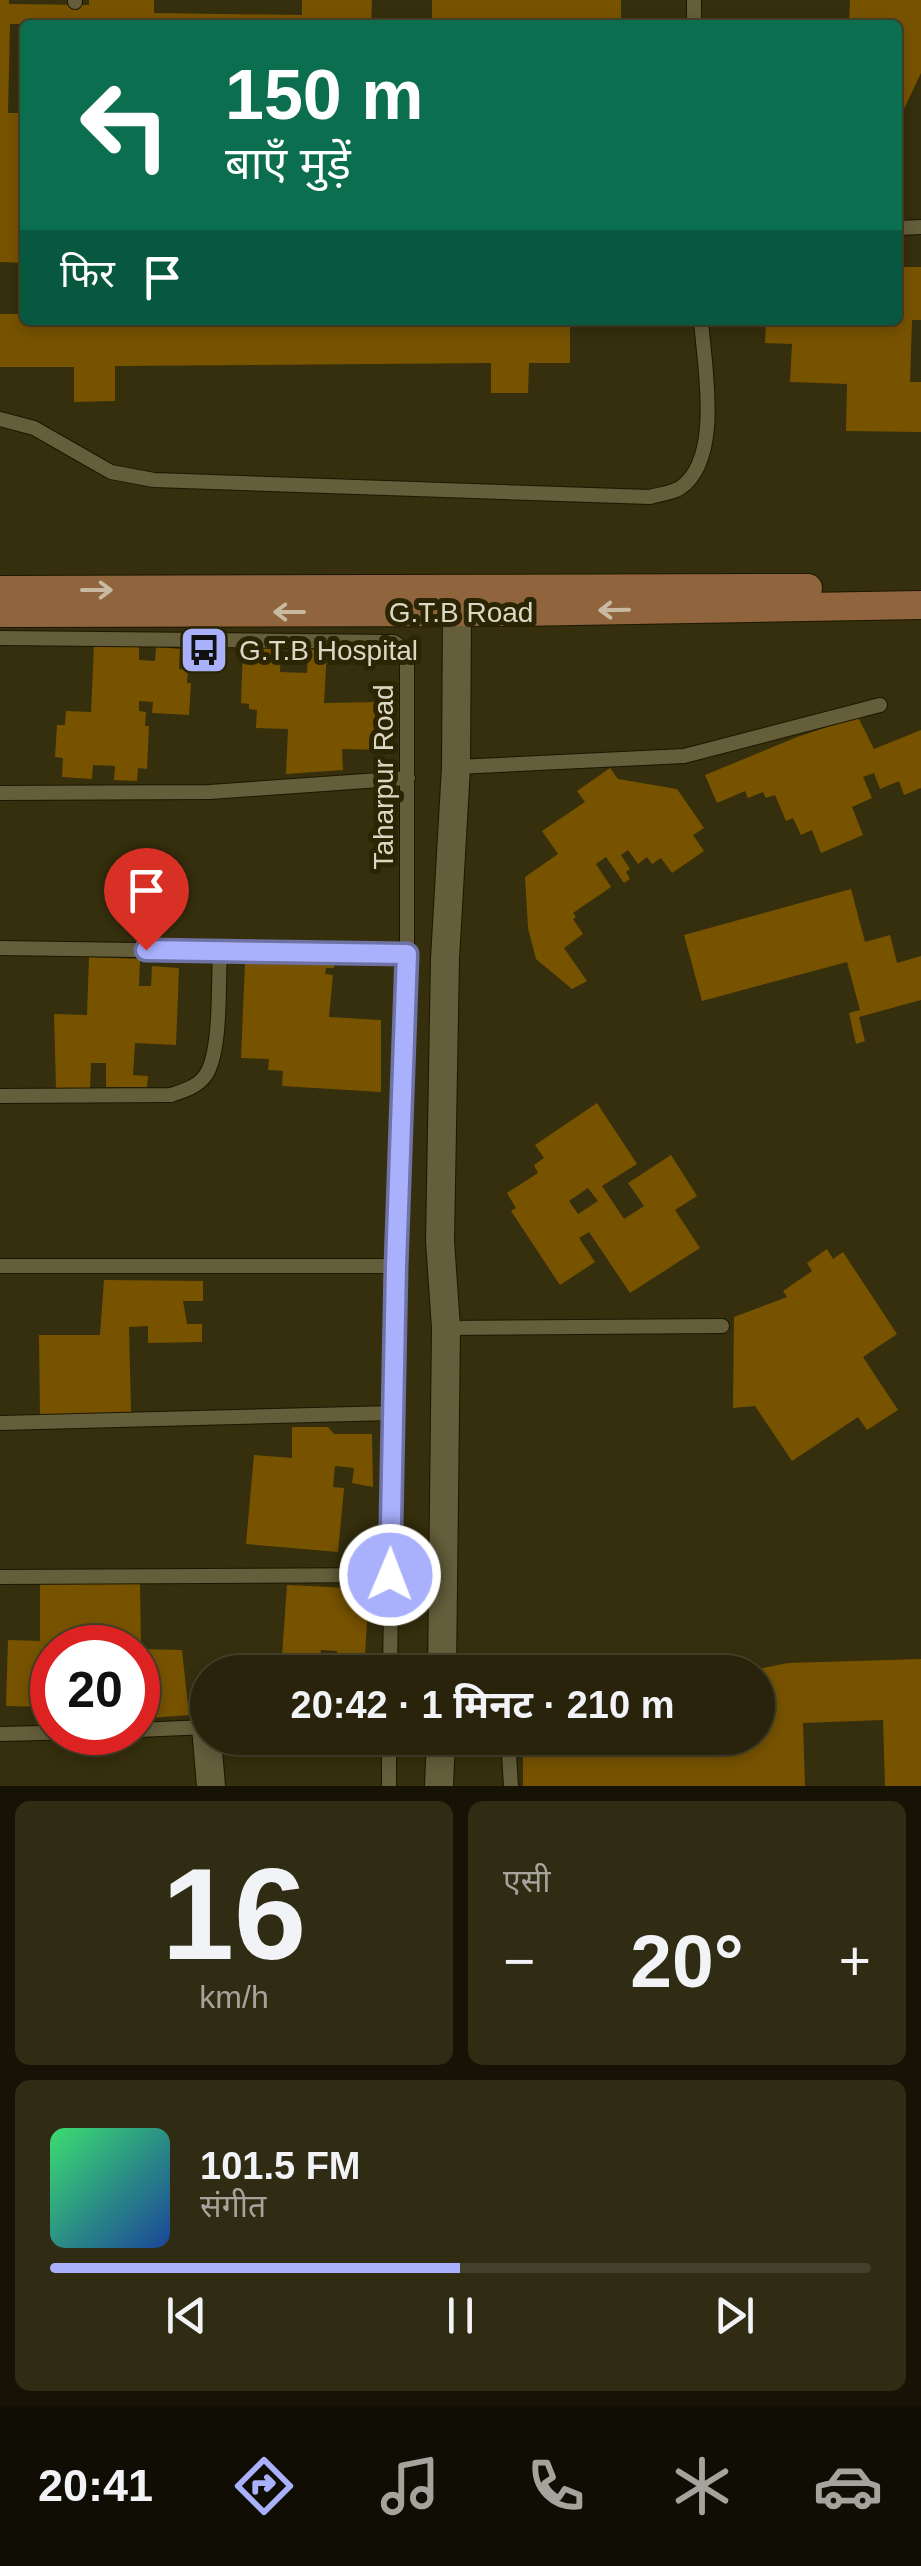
<!DOCTYPE html>
<html lang="hi">
<head>
<meta charset="utf-8">
<style>
	body { margin:0; font-family:Helvetica,"Noto Sans Devanagari",sans-serif; background:#302b13; color:#f1f3f6; height:100vh; display:flex; flex-direction:column; font-size:38px; white-space:nowrap }
	* { box-sizing:border-box; margin:0 }
	p { font-size:32px; color:#a5a49c }
	.icon { flex:none; width:55px; height:55px; fill:none; stroke:currentColor; stroke-width:2; stroke-linecap:round; stroke-linejoin:round }
	.map { position:relative; height:1786px; overflow:hidden }
	.drawer { display:flex; flex-direction:column; gap:15px; padding:15px; background:#161306; flex:1 }
	.drawer>* { flex:none }
	.top-card { position:absolute; left:20px; top:20px; width:882px; height:305px; border-radius:10px; box-shadow:0 5px 15px #0003,0 0 0 2px #44402b; background:#0b6e4f; color:#fff; overflow:hidden }
	.speed { position:absolute; left:30px; top:1625px; display:flex; gap:20px; font-size:50px; font-weight:700; text-align:center }
	.speed>* { display:grid; place-content:center; width:130px; height:130px; border-radius:50%; background:#28230a; box-shadow:0 5px 15px #0003,0 0 0 2px #44402b; line-height:1 }
	.speed .limit { border:15px solid #d22; background:#fff; color:#111 }
	.pin { position:absolute; display:grid; place-items:center; width:85px; height:85px; color:#fff; margin:-102px -42px; border-radius:50% 50% 50% 0; rotate:-45deg; box-shadow:0 0 10px #0007 }
	.pin .icon { rotate:45deg }
	.me { position:absolute; width:110px; margin:-55px; rotate:1deg; stroke-linejoin:round; filter:drop-shadow(0 0 8px #0008) }
	.turn { display:flex; align-items:center; gap:35px; height:210px; padding:0 40px; font-size:45px }
	.turn .icon { width:130px; height:130px; stroke-width:2.5 }
	.turn b { display:block; font-size:70px; line-height:85px }
	.then { display:flex; align-items:center; height:95px; padding:0 40px; background:#0003; gap:20px; font-size:38px }
	.big { font-size:75px; font-weight:700; line-height:1.1 }
	.drawer .widget { flex:1; display:flex; flex-direction:column; justify-content:center; gap:15px; min-width:0; padding:0 35px; border-radius:15px; background:#302b13 }
	.drawer .dial { align-items:center; gap:0 }
	.dial b { font-size:130px; line-height:1 }
	.song { display:flex; align-items:center; gap:30px }
	.cover { width:120px; height:120px; border-radius:15px; background:linear-gradient(135deg,hsl(140 70% 55%),hsl(220 70% 35%)) }
	.played { height:10px; border-radius:5px; background:linear-gradient(90deg,#a9b0fc 50%,#44402b 50%) }
	.keys { display:flex; justify-content:space-around; direction:ltr }
	.heat { display:flex; justify-content:space-between; align-items:center; font-size:55px; direction:ltr }
	.drawer .tiles { flex:1; display:grid; gap:15px; grid-template-columns:1fr 1fr }
	.widget:last-child { grid-column:span 2 }
	.trip { position:absolute; left:190px; top:1655px; width:585px; height:100px; border-radius:50px; background:#28230a; box-shadow:0 5px 15px #0003,0 0 0 2px #44402b; font-weight:700; line-height:100px; text-align:center }
	.menu { display:flex; height:160px; justify-content:space-around; align-items:center; background:#100e04; color:#a5a49c }
	.menu .icon { width:70px; height:70px }
	.menu .on { color:#a9b0fc }
	.menu b { font-size:45px; color:#f1f3f6 }
	.map>svg:first-child { display:block }
	.building { fill:#775300; fill-rule:evenodd }
	.lines { fill:none; stroke-linecap:round; stroke-linejoin:round }
	.service-casing { stroke:#1c1701; stroke-width:16 }
	.minor-casing { stroke:#1c1701; stroke-width:30 }
	.secondary-casing { stroke:#1c1701; stroke-width:30 }
	.service { stroke:#645e3b; stroke-width:14 }
	.minor { stroke:#645e3b; stroke-width:28 }
	.secondary { stroke:#90653e; stroke-width:28 }
	.oneway { stroke:#c8baa2 }
	.route-casing { stroke:#6e72a4; stroke-width:25 }
	.route { stroke:#a9b0fc; stroke-width:18 }
	.labels { text-anchor:middle; stroke-width:10; stroke-linejoin:round; paint-order:stroke }
	.street-label { font-size:28px; fill:#dad7c4; stroke:#2b2503 }
	.poi-label { font-size:28px; fill:#dad7c4; stroke:#2b2503; text-anchor:start }
</style>
</head>
<body>
<div class="map">
<svg width="921" height="1786" viewBox="0 0 921 1786">
	<rect width="100%" height="100%" fill="#352f0d"/>
	<g class="building">
		<polygon points="0,0 9,0 9,4 89,5 89,0 154,0 154,13 302,15 302,0 372,0 371,25 10,24 8,113 25,113 25,263 0,262"/>
		<rect x="432" y="0" width="189" height="25"/>
		<polygon points="850,0 921,0 921,73 903,111 898,115 898,25 849,25"/>
		<polygon points="898,267 921,267 921,320 912,320 910,382 921,382 921,432 846,431 847,384 790,382 792,344 765,343 766,320 898,320"/>
		<polygon points="0,314 25,314 25,320 570,320 570,363 529,363 528,393 491,393 491,363 115,366 115,401 74,402 74,367 0,367"/>
		<polygon points="94,645 139,647 139,660 155,661 156,647 180,649 179,669 188,670 187,683 191,683 189,715 152,713 153,702 139,701 139,711 146,712 145,726 149,726 147,769 138,768 137,781 114,780 115,766 93,765 92,779 62,777 63,758 55,757 57,725 65,725 66,711 91,712"/>
		<polygon points="243,646 281,648 280,672 307,673 308,649 327,650 324,703 383,702 386,750 342,749 343,770 286,774 288,729 256,728 257,710 249,709 249,704 241,703"/>
		<polygon points="858,717 874,749 921,730 921,788 904,795 899,781 880,789 874,773 863,777 872,798 852,807 863,835 821,853 812,830 801,835 793,818 786,821 775,795 766,798 763,792 748,798 745,791 717,803 705,775 797,737"/>
		<polygon points="610,768 618,779 677,789 704,828 693,835 704,851 672,873 661,858 652,864 647,857 638,864 628,850 621,855 630,869 626,872 630,879 624,883 606,857 596,864 611,887 573,913 576,917 573,919 583,934 564,948 587,981 572,989 536,959 528,928 525,877 558,854 542,831 585,802 577,791"/>
		<polygon points="851,889 865,942 890,935 897,963 921,956 921,1000 859,1017 865,1041 856,1044 849,1013 860,1010 847,962 702,1001 684,935"/>
		<polygon points="89,957 140,959 139,986 151,986 152,966 179,968 176,1045 135,1043 133,1075 148,1076 147,1087 106,1087 106,1063 91,1063 90,1088 56,1088 54,1014 87,1015"/>
		<polygon points="333,961 334,968 326,968 325,974 333,975 329,1017 381,1020 381,1092 282,1086 283,1071 268,1070 269,1059 241,1058 245,962"/>
		<path d="M597 1103 637 1164 602 1186 624 1219 644 1206 628 1183 671 1155 697 1196 675 1210 700 1248 630 1293 589 1232 579 1238 595 1262 560 1285 511 1211 516 1208 507 1193 538 1173 534 1165 544 1158 535 1145ZM588 1188 598 1201 578 1214 569 1201Z"/>
		<polygon points="827,1249 833,1259 843,1252 897,1334 863,1357 898,1410 867,1430 858,1417 792,1461 755,1406 733,1408 734,1317 787,1297 783,1291 812,1271 807,1263"/>
		<polygon points="104,1280 203,1281 203,1301 183,1301 187,1324 202,1324 202,1342 148,1343 148,1326 129,1327 131,1413 40,1416 39,1335 100,1335"/>
		<polygon points="292,1427 328,1427 334,1434 372,1434 373,1487 352,1483 354,1468 335,1466 333,1487 344,1488 338,1552 246,1544 254,1455 292,1458"/>
		<polygon points="40,1582 140,1583 141,1648 52,1648 52,1717 47,1707 6,1706 8,1640 40,1641"/>
		<polygon points="287,1585 369,1589 364,1671 336,1669 337,1651 321,1650 319,1672 241,1672 242,1654 282,1656"/>
		<polygon points="138,1649 182,1650 189,1715 138,1719"/>
		<polygon points="921,1659 921,1786 885,1786 883,1720 803,1723 805,1786 523,1786 523,1738 758,1738 758,1672 748,1671 788,1663"/>
	</g>
	<g class="lines">
		<g class="service-casing">
			<g id="service">
				<polyline points="694,0 694,25"/>
				<polyline points="75,2 75,0"/>
				<polyline points="898,228 921,227"/>
				<path d="M0 419 34 428 111 472 154 480 650 497C660 494 672 493 680 488 723 459 704 365 701 320"/>
				<polyline points="0,638 394,642 407,651 407,954 396,1266 390,1672"/>
				<polyline points="456,767 684,756 880,705"/>
				<polyline points="0,793 210,792 408,778"/>
				<polyline points="0,948 407,954"/>
				<path d="M0 1096 171 1095C183 1091 197 1087 205 1076 222 1053 218 981 220 951"/>
				<polyline points="0,1266 396,1266"/>
				<polyline points="446,1328 722,1326"/>
				<polyline points="0,1423 393,1413"/>
				<polyline points="0,1577 390,1575"/>
				<polyline points="138,1730 207,1727"/>
				<polyline points="0,1734 84,1732"/>
				<polyline points="508,1738 511,1786"/>
				<polyline points="389,1786 389,1738"/>
			</g>
		</g>
		<g class="minor-casing">
			<g id="minor">
				<polyline points="442,1672 446,1328 440,1241 445,959 456,767 457,612"/>
				<polyline points="206,1727 211,1786"/>
				<polyline points="439,1786 441,1738"/>
			</g>
		</g>
		<g class="secondary-casing">
			<g id="secondary">
				<polyline points="0,590 808,588"/>
				<polyline points="0,613 518,612 921,605"/>
			</g>
		</g>
		<use href="#service" class="service"/>
		<use href="#minor" class="minor"/>
		<use href="#secondary" class="secondary"/>
	</g>
	<defs><path id="oneway-shaft" d="M-6 0H5M1.5-3L5.5 0L1.5 3" fill="none" stroke-width="1.6" stroke-linecap="round" stroke-linejoin="round" transform="scale(2.5)"/></defs>
	<g class="oneway">
		<use href="#oneway-shaft" transform="translate(97 590)"/>
		<use href="#oneway-shaft" transform="translate(614 610) rotate(179)"/>
		<use href="#oneway-shaft" transform="translate(289 612) rotate(-180)"/>
	</g>
	<g class="lines">
		<g class="route-casing">
			<polyline id="route" points="146,950 407,954 396,1266 390,1575"/>
		</g>
		<use href="#route" class="route"/>
	</g>
	<defs>
		<g id="bus-square" transform="scale(2.5)"><rect x="-9" y="-9" width="18" height="18" rx="4" fill="#a9b0fc" stroke="#2b2503"/><path d="M-5-6H5V4H4V6H2V4H-2V6H-4V4H-5ZM-3.5-4V0h7V-4ZM-3.5 1.2v1.5H-2V1.2ZM2 1.2v1.5H3.5V1.2Z" fill="#111"/></g>
	</defs>
	<g fill-rule="evenodd">
		<use href="#bus-square" x="204" y="650"/>
	</g>
	<g class="labels">
		<g class="street-label">
			<text x="461" y="622">G.T.B Road</text>
			<text transform="translate(383 777) rotate(-90)" y="10">Taharpur Road</text>
		</g>
		<g class="poi-label">
			<text x="239" y="660">G.T.B Hospital</text>
		</g>
	</g>
</svg>
<div class="speed"><div class="limit">20</div></div>
<div class="pin" style="left:146px;top:950px;background:#d93025"><svg class="icon" aria-label="arrive" viewBox="0 0 24 24"><path d="M6 21V4h12l-3 4 3 4H6"/></svg></div>
<svg class="me" style="left:390px;top:1575px" viewBox="-20 -20 40 40"><circle r="17" fill="#a9b0fc" stroke="#fff" stroke-width="3"/><path d="M0-11L8 9 0 5-8 9z" fill="#fff"/></svg>
<div class="trip">20:42 · 1 मिनट · 210 m</div>
<div class="top-card">
<div class="turn"><svg class="icon" aria-label="left" viewBox="0 0 24 24"><path d="M17 20v-9H6M10 6l-5 5 5 5"/></svg><div><b>150 m</b>बाएँ मुड़ें</div></div>
<div class="then">फिर<svg class="icon" aria-label="arrive" viewBox="0 0 24 24"><path d="M6 21V4h12l-3 4 3 4H6"/></svg></div>
</div>
</div>
<section class="drawer">
<div class="tiles">
<div class="widget dial"><b>16</b><p>km/h</p></div>
<div class="widget"><p>एसी</p>
<div class="heat"><a>−</a><b class="big">20°</b><a>+</a></div>
</div>
<div class="widget">
<div class="song"><i class="cover"></i><div><b>101.5 FM</b><p>संगीत</p></div></div>
<div class="played"></div>
<div class="keys"><svg class="icon" aria-label="previous" viewBox="0 0 24 24"><path d="M18 5L8 12l10 7zM5 5v14"/></svg><svg class="icon" aria-label="pause" viewBox="0 0 24 24"><path d="M8 5v14M16 5v14"/></svg><svg class="icon" aria-label="next" viewBox="0 0 24 24"><path d="M6 5l10 7-10 7zM19 5v14"/></svg></div>
</div>
</div>
</section>
<nav class="menu">
<b>20:41</b>
<svg class="icon on" aria-label="directions" viewBox="0 0 24 24"><path d="M12 3l9 9-9 9-9-9zM9 14v-3h6M13 9l2 2-2 2"/></svg>
<svg class="icon" aria-label="music" viewBox="0 0 24 24"><path d="M9 18V5l10-2v13"/><circle cx="6" cy="18" r="3"/><circle cx="16" cy="16" r="3"/></svg>
<svg class="icon" aria-label="phone" viewBox="0 0 24 24"><path d="M5 4h4l2 5-3 2q2 4 5 5l2-3 5 2v4C11 20 4 13 5 4z"/></svg>
<svg class="icon" aria-label="climate" viewBox="0 0 24 24"><path d="M12 3v18M4 7l16 10M4 17L20 7"/></svg>
<svg class="icon" aria-label="car" viewBox="0 0 24 24"><path d="M5 17H2v-5l4-1 3-4h7l3 4 3 1v5h-3M9 17h6M6 11h13"/><circle cx="7" cy="17" r="2"/><circle cx="17" cy="17" r="2"/></svg>
</nav>
</body>
</html>
